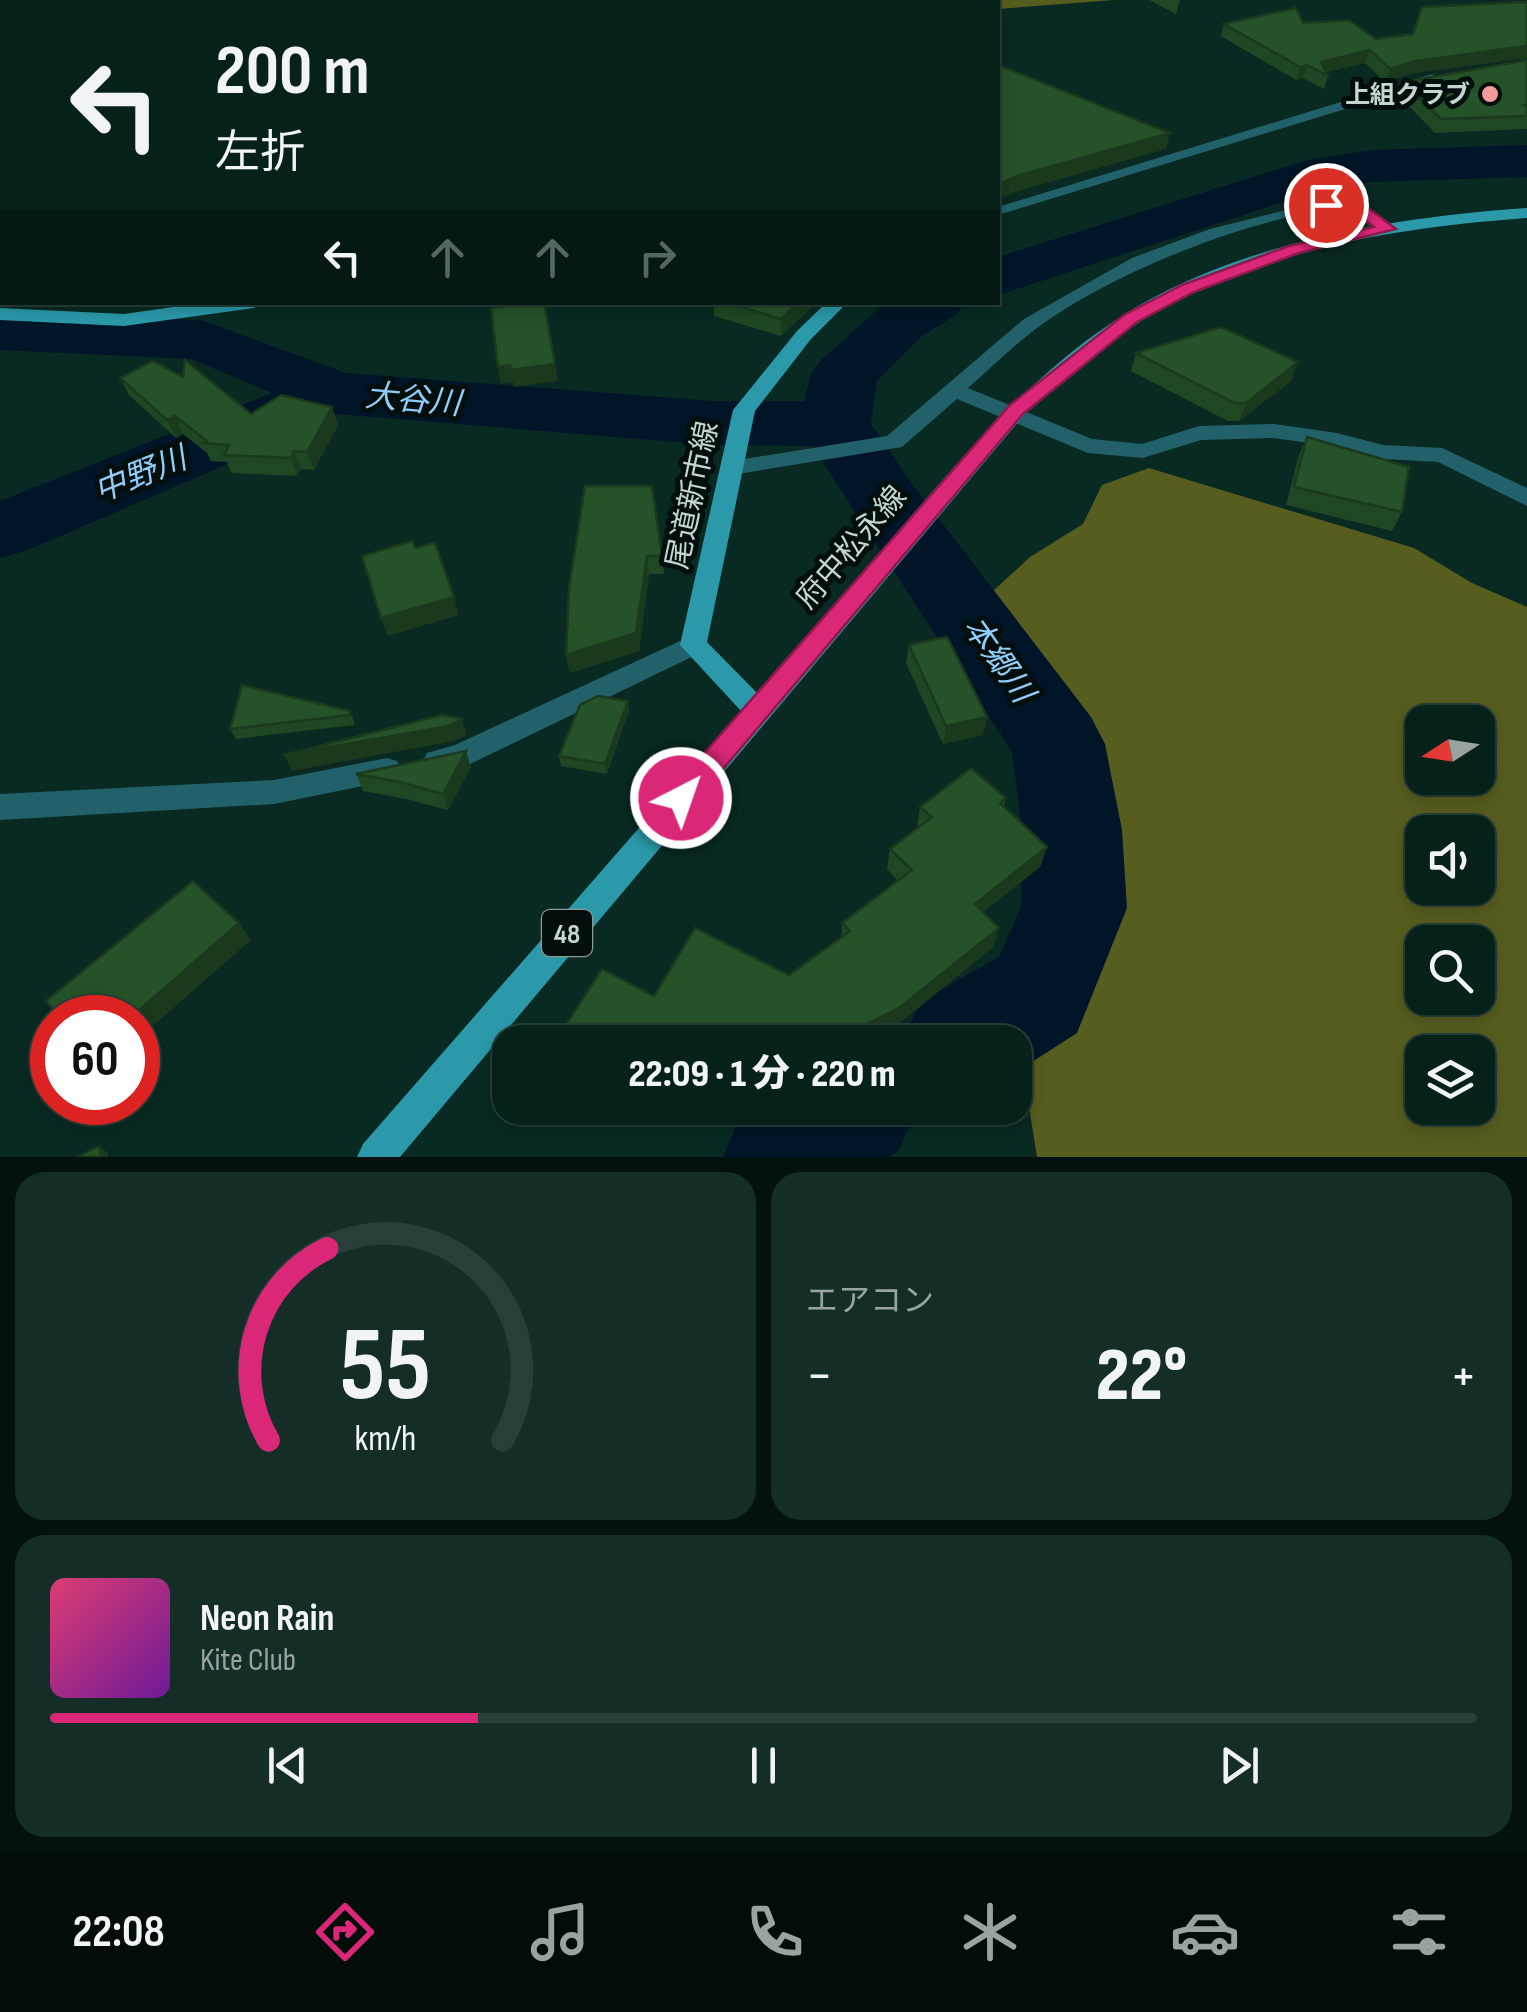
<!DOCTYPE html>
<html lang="ja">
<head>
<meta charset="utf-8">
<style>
	body { margin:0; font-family:"Sofia Sans Condensed","Noto Sans JP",sans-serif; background:#142d27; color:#f1f3f6; height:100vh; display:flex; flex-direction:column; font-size:38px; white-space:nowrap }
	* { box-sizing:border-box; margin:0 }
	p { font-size:32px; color:#98a3a2 }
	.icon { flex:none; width:55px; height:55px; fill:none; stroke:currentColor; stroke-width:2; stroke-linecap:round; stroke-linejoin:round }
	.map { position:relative; height:1157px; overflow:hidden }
	.side { display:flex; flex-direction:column; gap:15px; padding:15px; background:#03120e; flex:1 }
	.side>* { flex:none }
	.hud { position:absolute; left:0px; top:0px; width:1000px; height:305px; box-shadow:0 5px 15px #0003,0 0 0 2px #273e39; background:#06201a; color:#f1f3f6; overflow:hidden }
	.needle { width:65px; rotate:258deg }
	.tools { position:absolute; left:1405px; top:705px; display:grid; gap:20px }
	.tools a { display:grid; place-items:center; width:90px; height:90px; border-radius:20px; background:#06201a; box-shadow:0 5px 15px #0003,0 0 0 2px #273e39; font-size:50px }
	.speed { position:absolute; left:30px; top:995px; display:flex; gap:20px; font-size:50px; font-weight:700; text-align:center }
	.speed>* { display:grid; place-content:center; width:130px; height:130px; border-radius:50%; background:#06201a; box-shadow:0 5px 15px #0003,0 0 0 2px #273e39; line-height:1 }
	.speed .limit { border:15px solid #d22; background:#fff; color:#111 }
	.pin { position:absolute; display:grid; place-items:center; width:85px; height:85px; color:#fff; margin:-42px; border:5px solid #fff; border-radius:50%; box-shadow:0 2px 10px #0007 }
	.me { position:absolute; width:110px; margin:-55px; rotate:41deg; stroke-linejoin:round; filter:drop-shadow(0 0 8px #0008) }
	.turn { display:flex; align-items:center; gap:35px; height:210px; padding:0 50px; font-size:45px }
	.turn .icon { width:130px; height:130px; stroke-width:2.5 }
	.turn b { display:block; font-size:70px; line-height:85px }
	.lanes { display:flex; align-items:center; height:95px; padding:0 50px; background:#0003; justify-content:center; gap:50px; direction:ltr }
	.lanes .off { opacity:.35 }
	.big { font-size:75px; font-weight:800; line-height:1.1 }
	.side .card { flex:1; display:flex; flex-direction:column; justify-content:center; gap:15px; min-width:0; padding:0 35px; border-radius:30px; background:#142d27 }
	.side .dial { align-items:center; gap:0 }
	.dial svg { height:260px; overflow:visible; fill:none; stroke:#273e39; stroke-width:7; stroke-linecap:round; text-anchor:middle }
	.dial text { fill:#f1f3f6; stroke:none }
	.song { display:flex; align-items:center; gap:30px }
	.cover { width:120px; height:120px; border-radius:15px; background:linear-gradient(135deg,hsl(340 70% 55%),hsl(280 70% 35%)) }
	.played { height:10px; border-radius:5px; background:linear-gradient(90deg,#db2777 30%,#273e39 30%) }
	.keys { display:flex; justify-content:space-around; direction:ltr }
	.heat { display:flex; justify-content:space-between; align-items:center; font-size:55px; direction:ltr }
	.side .tiles { flex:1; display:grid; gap:15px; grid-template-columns:1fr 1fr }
	.card:last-child { grid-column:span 2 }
	.trip { position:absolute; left:492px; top:1025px; width:540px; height:100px; border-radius:30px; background:#06201a; box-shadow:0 5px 15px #0003,0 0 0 2px #273e39; font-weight:800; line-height:100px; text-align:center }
	.tabs { display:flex; height:160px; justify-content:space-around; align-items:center; background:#020d0a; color:#98a3a2 }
	.tabs .icon { width:70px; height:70px }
	.tabs .active { color:#db2777 }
	.tabs b { font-size:45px; color:#f1f3f6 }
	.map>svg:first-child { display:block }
	.forest { fill:#575c1f; fill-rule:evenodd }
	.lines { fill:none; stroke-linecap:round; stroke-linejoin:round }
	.river { fill:#001628; fill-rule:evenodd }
	.minor { fill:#22616a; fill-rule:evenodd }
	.major { fill:#2b99a9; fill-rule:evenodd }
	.wall { fill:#204723 }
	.shaded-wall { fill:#1a391d }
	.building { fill:#255229; stroke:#1a391d; stroke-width:2.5 }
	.route { fill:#db2777; stroke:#8e194d; stroke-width:2.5 }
	.poi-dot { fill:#f59b9c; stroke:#040f0d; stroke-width:4 }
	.labels { text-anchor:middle; stroke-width:10; stroke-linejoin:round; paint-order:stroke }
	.far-poi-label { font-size:25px; font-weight:bold; fill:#c4d6d1; stroke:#040f0d; text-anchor:end }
	.shield { fill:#040f0d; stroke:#8a9a96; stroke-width:2.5 }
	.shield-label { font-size:28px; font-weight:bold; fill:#c4d6d1 }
	.street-label { font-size:30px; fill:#c4d6d1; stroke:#040f0d }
	.water-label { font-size:32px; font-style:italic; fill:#8fcefb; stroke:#040f0d }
</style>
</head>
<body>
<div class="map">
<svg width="1527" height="1157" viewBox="0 0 1527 1157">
	<rect width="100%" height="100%" fill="#082a23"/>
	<g class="forest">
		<polygon points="0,0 1114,0 998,9 998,2 2,2 0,186"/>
		<path d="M1149 468 1414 548 1472 583 1527 607V1157H1037L1008 973 1065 910 1055 861 1049 720 1005 699 973 660 980 603 1030 557 1083 524 1102 485ZM1422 722H1478V778H1422ZM1422 832H1478V888H1422ZM1422 942H1478V998H1422ZM1422 1052H1478V1108H1422Z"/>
	</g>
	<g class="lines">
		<g class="river">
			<polygon points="1527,145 1527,177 1371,182 1314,192 998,295 998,257 1304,161 1371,150"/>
			<polygon points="886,302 965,302 956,315 922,336 877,381 871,424 907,477 1091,717 1105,744 1122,830 1127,908 1077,1033 1015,1073 1015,1042 903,1042 920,1002 999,957 1021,907 1022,830 1012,752 812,446 713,445 335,414 332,419 28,550 0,558 0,501 272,393 191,359 0,350 0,310 201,320 346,373 713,401 804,401 810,376 820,361"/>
			<polygon points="750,1108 917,1108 899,1150 889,1157 723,1157 741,1114"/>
		</g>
		<g class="minor">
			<polygon points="1432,74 1439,78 1437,81 998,215 998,207"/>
			<path d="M1326 200 1360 201 1397 229 1394 233C1370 237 1360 206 1325 210 1237 223 1109 275 1037 328 1013 346 991 368 968 388L1092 439 1142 444 1199 426 1274 424 1337 433 1383 445 1442 448 1527 488V506L1438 462 1383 459 1337 447 1274 438 1201 440 1143 458 1088 453 957 399 902 447 732 475 721 468 732 461 887 436 1024 319 1132 258 1210 229Z"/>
			<polygon points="693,635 702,638 706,645 702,652 470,764 437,773 427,769 423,761 427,753 455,745"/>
			<polygon points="387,758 397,761 402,770 397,779 274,804 0,820 0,794 274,780"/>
		</g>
		<g class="major">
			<path d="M1527 208V218C1393 228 1254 250 1138 323 1097 349 1062 383 1025 414L400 1157H357L363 1144 741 711 680 645 733 410 797 331 827 302H848L811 339 755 411 707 642 757 693C809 634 861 575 912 515 987 429 1062 343 1166 291 1277 236 1405 217 1527 208Z"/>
			<polygon points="208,302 263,302 254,308 124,326 0,320 0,308 124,314"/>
		</g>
	</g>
	<g class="wall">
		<polygon points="1149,0 1180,0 1176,14"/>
		<polygon points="1349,20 1410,74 1385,82 1365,63 1326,72 1328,76 1324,89 1303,78 1296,80 1221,36 1224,24 1303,23"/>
		<polygon points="1527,60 1527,129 1435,133 1398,95 1403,82"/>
		<polygon points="714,302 817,302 781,336 714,316"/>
		<polygon points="1136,353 1291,381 1239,421 1228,421 1131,371"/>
		<polygon points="120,378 251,414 332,407 338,425 314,470 301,469 297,476 231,473 227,462 211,461 207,453 183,434 176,438 129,395"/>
		<polygon points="1307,437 1402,512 1392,531 1286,505 1299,455"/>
		<polygon points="585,486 662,556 664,574 649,574 639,651 570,673 566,655"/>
		<polygon points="909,645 983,735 943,744 906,663"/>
		<polygon points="629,710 607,774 561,766 559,756"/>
		<polygon points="350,711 354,721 354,725 236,739 230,729"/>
		<polygon points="471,767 448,810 406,799 363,791 356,774"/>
		<polygon points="1006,798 1004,806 1047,847 1040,867 983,912 993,947 896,1026 862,1042 557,1042 556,1040 654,996 789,975 841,938 842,923 898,881 887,869 890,849 917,828 920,807"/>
		<polygon points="718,1108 749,1108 729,1123"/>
	</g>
	<g class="shaded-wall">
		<polygon points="1527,46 1527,58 1410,74 1385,82 1390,69 1416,61"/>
		<polygon points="1370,50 1365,63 1323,73 1321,62"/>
		<polygon points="1307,65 1303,78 1296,80 1300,67"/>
		<polygon points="1170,133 1166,149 1015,192 998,200 998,185 1017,176"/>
		<polygon points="799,302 817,302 781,336 781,319"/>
		<polygon points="1298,362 1291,381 1239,421 1246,403"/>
		<polygon points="555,364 558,381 514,387 513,382 501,384 498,367"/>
		<polygon points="332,407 338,425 314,470 307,452"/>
		<polygon points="175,416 183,434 176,438 167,420"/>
		<polygon points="294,451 301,469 297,476 291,458"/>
		<polygon points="647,556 649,574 639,651 570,673 566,655"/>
		<polygon points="454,597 459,615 388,636 381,618"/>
		<polygon points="628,701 629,710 607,774 605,764"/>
		<polygon points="987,717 983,735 943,744 946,726"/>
		<polygon points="462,719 467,735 454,741 292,771 284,755"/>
		<polygon points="466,751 471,767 448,810 443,794"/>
		<polygon points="1047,847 1040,867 969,923 975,904"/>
		<polygon points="239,923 251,940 138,1039 138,1018 130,1018"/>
		<polygon points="999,928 993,947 896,1026 862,1042 831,1042"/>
		<polygon points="728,1108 749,1108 729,1123"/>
		<polygon points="99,1146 108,1153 108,1157 101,1157"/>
	</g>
	<g class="building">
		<polygon points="1527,2 1527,46 1416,61 1390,69 1370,50 1321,62 1328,76 1307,65 1300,67 1224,24 1296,8 1303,23 1349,20 1376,39 1413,34 1422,7"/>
		<polygon points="1527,60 1527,105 1524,105 1527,107 1527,116 1441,119 1403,82"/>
		<polygon points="998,65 1170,133 1017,176 998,185"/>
		<polygon points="544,302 555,364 511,370 510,365 498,367 491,308"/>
		<polygon points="726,302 799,302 781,319"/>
		<polygon points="1221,327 1298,362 1246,403 1235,403 1136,353"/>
		<polygon points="185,360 251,414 281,395 332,407 307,452 294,451 291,458 224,455 229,445 203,443 207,441 175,416 167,420 120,378 153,361 183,377"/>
		<polygon points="1307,437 1409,467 1402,512 1294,487"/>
		<polygon points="585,486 652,486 662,556 647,556 636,633 566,655 569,587"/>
		<polygon points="412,541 415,548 435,543 454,597 381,618 362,556"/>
		<polygon points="947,637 987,717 946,726 909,645"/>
		<polygon points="242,685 350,711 350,715 230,729"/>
		<polygon points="598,696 628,701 605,764 559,756 580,705"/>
		<polygon points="442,715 462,719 449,726 284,755"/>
		<polygon points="466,751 443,794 400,782 356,774"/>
		<polygon points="971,768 1006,798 1000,803 1047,847 975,904 999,928 899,1008 838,1038 831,1042 682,1042 680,1040 678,1042 560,1042 556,1040 602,969 654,996 695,928 789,975 850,931 842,923 912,870 890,849 932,817 920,807"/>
		<polygon points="193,881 239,923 130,1018 61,1018 46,1001"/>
		<polygon points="99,1146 101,1157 77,1157"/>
	</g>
	<polygon class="route" points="1326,201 1360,202 1396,229 1299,253 1194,292 1137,322 1023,414 691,807 681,810 672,807 668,798 672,790 1010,405 1124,315 1182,285 1289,246 1374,227 1351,210 1320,209 1318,205"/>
	<circle class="poi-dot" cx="1490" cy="94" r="10"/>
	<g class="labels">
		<g class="far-poi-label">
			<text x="1470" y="103">上組クラブ</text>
		</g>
		<rect class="shield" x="542" y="910" width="50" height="46" rx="8"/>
		<g class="shield-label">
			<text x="567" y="943">48</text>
		</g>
		<g class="street-label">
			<text transform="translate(692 495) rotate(-78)" y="10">尾道新市線</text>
			<text transform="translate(851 547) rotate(-49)" y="10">府中松永線</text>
		</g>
		<g class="water-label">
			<text transform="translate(413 399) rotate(5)" y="11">大谷川</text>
			<text transform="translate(140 474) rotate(-22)" y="11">中野川</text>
			<text transform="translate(999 659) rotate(55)" y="11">本郷川</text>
		</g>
	</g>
</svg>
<div class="tools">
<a><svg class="needle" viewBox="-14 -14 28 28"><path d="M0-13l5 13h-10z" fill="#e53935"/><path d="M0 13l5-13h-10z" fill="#98a3a2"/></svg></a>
<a><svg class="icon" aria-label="sound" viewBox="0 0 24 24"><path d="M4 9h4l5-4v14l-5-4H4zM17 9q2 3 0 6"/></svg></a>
<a><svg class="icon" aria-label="search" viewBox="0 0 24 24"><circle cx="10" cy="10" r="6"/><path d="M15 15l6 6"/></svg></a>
<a><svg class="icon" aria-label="layers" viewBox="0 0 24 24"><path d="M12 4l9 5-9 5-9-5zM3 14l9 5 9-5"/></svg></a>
</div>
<div class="speed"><div class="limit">60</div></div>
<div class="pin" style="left:1326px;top:205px;background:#d93025"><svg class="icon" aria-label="arrive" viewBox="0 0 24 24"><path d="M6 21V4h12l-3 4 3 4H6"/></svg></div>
<svg class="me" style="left:681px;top:798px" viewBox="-20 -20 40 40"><circle r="17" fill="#db2777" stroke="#fff" stroke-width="3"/><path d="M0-11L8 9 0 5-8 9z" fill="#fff"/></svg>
<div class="trip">22:09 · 1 分 · 220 m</div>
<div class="hud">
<div class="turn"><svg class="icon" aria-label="left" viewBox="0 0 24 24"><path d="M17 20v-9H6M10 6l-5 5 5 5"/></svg><div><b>200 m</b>左折</div></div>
<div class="lanes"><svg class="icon" aria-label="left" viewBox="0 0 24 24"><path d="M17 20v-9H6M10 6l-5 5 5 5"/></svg><svg class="icon off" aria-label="ahead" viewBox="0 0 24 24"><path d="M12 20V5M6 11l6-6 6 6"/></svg><svg class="icon off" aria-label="ahead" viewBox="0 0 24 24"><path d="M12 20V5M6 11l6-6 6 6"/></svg><svg class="icon off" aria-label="right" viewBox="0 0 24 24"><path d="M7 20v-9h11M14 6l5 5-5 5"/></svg></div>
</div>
</div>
<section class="side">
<div class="tiles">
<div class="card dial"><svg viewBox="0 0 100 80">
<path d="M14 69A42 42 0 1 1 86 69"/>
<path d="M14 69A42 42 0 0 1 32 10" stroke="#db2777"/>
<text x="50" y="56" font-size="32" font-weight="700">55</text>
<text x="50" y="72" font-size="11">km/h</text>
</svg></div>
<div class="card"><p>エアコン</p>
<div class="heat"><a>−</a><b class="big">22°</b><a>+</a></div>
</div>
<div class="card">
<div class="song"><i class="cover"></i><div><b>Neon Rain</b><p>Kite Club</p></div></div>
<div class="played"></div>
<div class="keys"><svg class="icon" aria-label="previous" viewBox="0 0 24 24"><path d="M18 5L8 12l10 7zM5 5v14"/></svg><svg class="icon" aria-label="pause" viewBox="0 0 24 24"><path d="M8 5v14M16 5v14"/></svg><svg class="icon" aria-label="next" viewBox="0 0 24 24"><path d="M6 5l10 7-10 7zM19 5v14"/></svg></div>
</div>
</div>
</section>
<nav class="tabs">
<b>22:08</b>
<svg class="icon active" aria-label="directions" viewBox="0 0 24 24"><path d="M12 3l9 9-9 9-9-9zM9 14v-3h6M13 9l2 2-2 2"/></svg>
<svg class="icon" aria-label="music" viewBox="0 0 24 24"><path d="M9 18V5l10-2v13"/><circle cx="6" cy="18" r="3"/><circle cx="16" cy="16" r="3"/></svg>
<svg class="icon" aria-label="phone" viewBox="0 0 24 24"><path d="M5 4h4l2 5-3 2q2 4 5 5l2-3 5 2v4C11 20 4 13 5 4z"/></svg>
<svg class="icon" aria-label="climate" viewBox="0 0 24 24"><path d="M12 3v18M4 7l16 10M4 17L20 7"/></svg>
<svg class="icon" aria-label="car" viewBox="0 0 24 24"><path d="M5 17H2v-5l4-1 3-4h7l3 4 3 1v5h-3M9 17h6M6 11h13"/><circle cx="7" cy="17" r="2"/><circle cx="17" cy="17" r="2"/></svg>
<svg class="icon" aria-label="filters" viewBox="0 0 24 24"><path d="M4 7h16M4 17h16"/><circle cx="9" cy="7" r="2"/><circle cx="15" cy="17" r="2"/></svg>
</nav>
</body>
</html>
